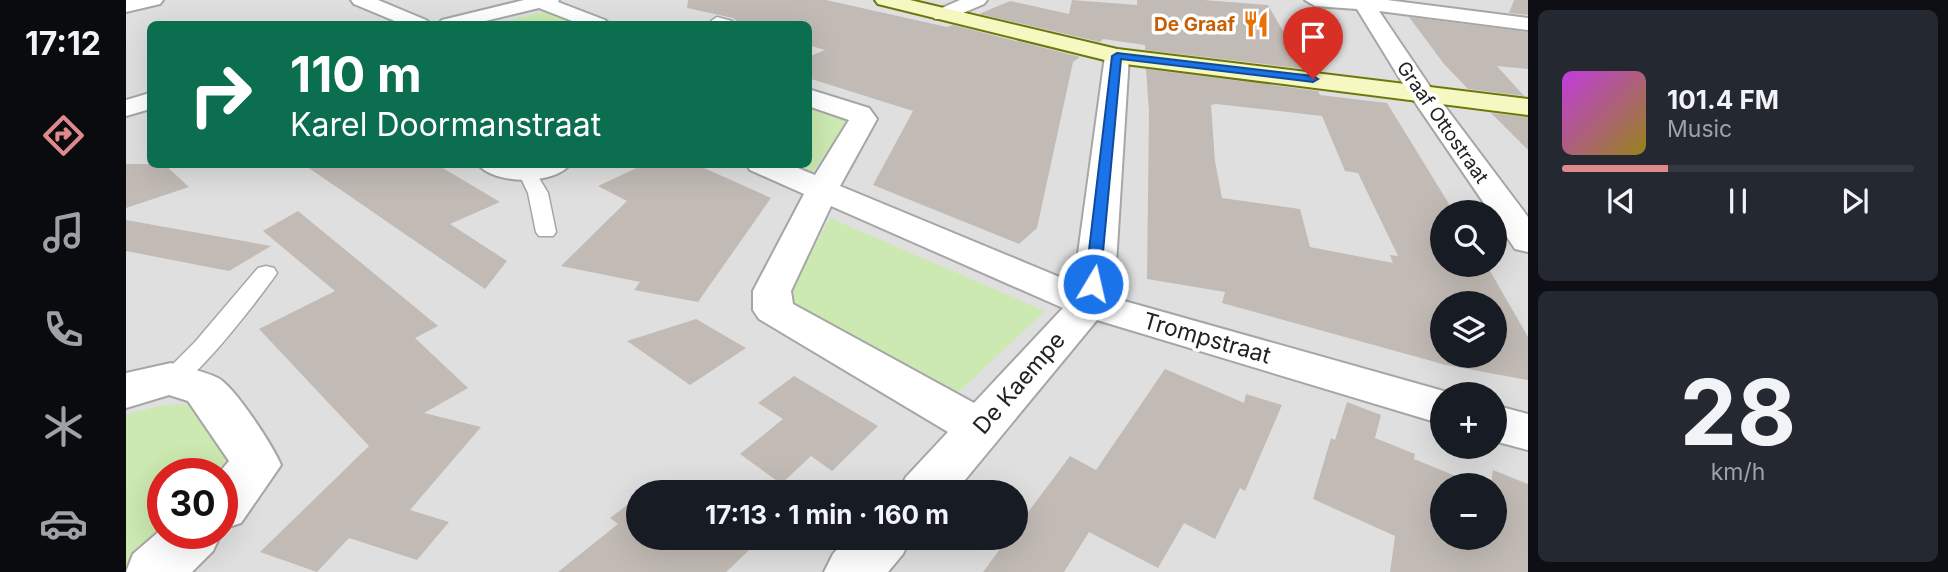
<!DOCTYPE html>
<html lang="en">
<head>
<meta charset="utf-8">
<style>
	body { margin:0; font-family:Inter,sans-serif; background:#242831; color:#f1f3f6; height:100vh; display:flex; flex-direction:column; font-size:26px; white-space:nowrap }
	* { box-sizing:border-box; margin:0 }
	p { font-size:23px; color:#9ea1a6 }
	.icon { flex:none; width:38px; height:38px; fill:none; stroke:currentColor; stroke-width:2; stroke-linecap:round; stroke-linejoin:round }
	.map { position:relative; flex:1; overflow:hidden }
	.panel { display:flex; flex-direction:column; gap:10px; padding:10px; background:#0d0f14; width:420px }
	.panel>* { flex:none }
	.top-card { position:absolute; left:21px; top:21px; width:665px; height:147px; border-radius:10px; box-shadow:0 7px 28px #0002; background:#0b6e4f; color:#fff; overflow:hidden }
	.buttons { position:absolute; left:1304px; top:200px; display:grid; gap:14px }
	.buttons a { display:grid; place-items:center; width:77px; height:77px; border-radius:50%; background:#171b24; box-shadow:0 7px 28px #0002; font-size:35px }
	.speed { position:absolute; left:21px; top:458px; display:flex; gap:14px; font-size:35px; font-weight:700; text-align:center }
	.speed>* { display:grid; place-content:center; width:91px; height:91px; border-radius:50%; background:#171b24; box-shadow:0 7px 28px #0002; line-height:1 }
	.speed .limit { border:10px solid #d22; background:#fff; color:#111 }
	.pin { position:absolute; display:grid; place-items:center; width:60px; height:60px; color:#fff; margin:-72px -30px; border-radius:50% 50% 50% 0; rotate:-45deg; box-shadow:0 0 7px #0007 }
	.pin .icon { rotate:45deg }
	.me { position:absolute; width:77px; margin:-38px; rotate:9deg; stroke-linejoin:round; filter:drop-shadow(0 0 5px #0008) }
	.turn { display:flex; align-items:center; gap:24px; height:147px; padding:0 28px; font-size:32px }
	.turn .icon { width:91px; height:91px; stroke-width:2.5 }
	.turn b { display:block; font-size:49px; line-height:60px }
	.panel .tile { flex:1; display:flex; flex-direction:column; justify-content:center; gap:10px; min-width:0; padding:0 24px; border-radius:10px; background:#242831 }
	.panel .dial { align-items:center; gap:0 }
	.dial b { font-size:91px; line-height:1 }
	.song { display:flex; align-items:center; gap:21px }
	.cover { width:84px; height:84px; border-radius:10px; background:linear-gradient(135deg,hsl(290 70% 55%),hsl(50 70% 35%)) }
	.played { height:7px; border-radius:4px; background:linear-gradient(90deg,#e0898a 30%,#363941 30%) }
	.keys { display:flex; justify-content:space-around; direction:ltr }
	.trip { position:absolute; left:500px; top:480px; width:402px; height:70px; border-radius:35px; background:#171b24; box-shadow:0 7px 28px #0002; font-weight:700; line-height:70px; text-align:center }
	main { display:flex; flex:1; min-height:0 }
	.tab-bar { display:flex; flex-direction:column; width:126px; justify-content:space-around; align-items:center; background:#090b0e; color:#9ea1a6 }
	.tab-bar .icon { width:49px; height:49px }
	.tab-bar .current { color:#e0898a }
	.tab-bar b { font-size:32px; color:#f1f3f6 }
	.map>svg:first-child { display:block }
	.residential { fill:#e0dfdf; fill-rule:evenodd }
	.grass { fill:#cce9b1 }
	.building { fill:#c2bbb5; fill-rule:evenodd }
	.lines { fill:none; stroke-linecap:round; stroke-linejoin:round }
	.lane-casing { stroke:#a6a6a6; stroke-width:3 }
	.street-casing { stroke:#a6a6a6; stroke-width:4 }
	.secondary-casing { stroke:#6c7809; stroke-width:4 }
	.lane { fill:#fff; fill-rule:evenodd }
	.street { fill:#fff; fill-rule:evenodd }
	.secondary { fill:#f5f8c0; fill-rule:evenodd }
	.route { fill:#1a73e8; stroke:#114b97; stroke-width:2 }
	.labels { text-anchor:middle; stroke-width:7; stroke-linejoin:round; paint-order:stroke }
	.far-food-label { font-size:19px; font-weight:bold; fill:#c56008; stroke:#fff; text-anchor:end }
	.far-street-label { font-size:19px; fill:#222; stroke:#fff }
	.street-label { font-size:23px; fill:#222; stroke:#fff }
</style>
</head>
<body>
<main>
<nav class="tab-bar">
<b>17:12</b>
<svg class="icon current" aria-label="directions" viewBox="0 0 24 24"><path d="M12 3l9 9-9 9-9-9zM9 14v-3h6M13 9l2 2-2 2"/></svg>
<svg class="icon" aria-label="music" viewBox="0 0 24 24"><path d="M9 18V5l10-2v13"/><circle cx="6" cy="18" r="3"/><circle cx="16" cy="16" r="3"/></svg>
<svg class="icon" aria-label="phone" viewBox="0 0 24 24"><path d="M5 4h4l2 5-3 2q2 4 5 5l2-3 5 2v4C11 20 4 13 5 4z"/></svg>
<svg class="icon" aria-label="climate" viewBox="0 0 24 24"><path d="M12 3v18M4 7l16 10M4 17L20 7"/></svg>
<svg class="icon" aria-label="car" viewBox="0 0 24 24"><path d="M5 17H2v-5l4-1 3-4h7l3 4 3 1v5h-3M9 17h6M6 11h13"/><circle cx="7" cy="17" r="2"/><circle cx="17" cy="17" r="2"/></svg>
</nav>
<div class="map">
<svg width="1402" height="572" viewBox="0 0 1402 572">
	<rect width="100%" height="100%" fill="#f1efe9"/>
	<path class="residential" d="M0 0H1402V572H0ZM24 24H682V164H24ZM1316 212H1368V264H1316ZM1316 303H1368V355H1316ZM1316 394H1368V446H1316ZM37 474H96V534H37ZM1316 485H1368V537H1316ZM513 492H891V537H513Z"/>
	<g class="grass">
		<polygon points="426,10 468,24 367,24"/>
		<polygon points="683,104 725,118 687,172 667,165 682,164"/>
		<polygon points="704,218 919,311 820,404 655,308"/>
		<polygon points="55,404 71,407 117,450 96,474 37,474 37,534 55,534 12,572 0,572 0,415 32,406"/>
	</g>
	<g class="building">
		<polygon points="562,0 700,0 821,27 827,25 954,57 947,62 911,228 893,244 747,185 787,111 682,78 682,57 699,50 682,45 682,24 615,24 607,18 561,8"/>
		<polygon points="946,0 1011,5 1011,0 1078,0 1142,5 1179,69 1019,50 1019,45 977,39 974,42 853,14 884,1 943,14"/>
		<polygon points="1388,0 1402,0 1402,15 1383,13"/>
		<polygon points="1283,17 1402,32 1402,69 1371,66 1398,96 1342,89 1318,64"/>
		<path d="M1020 69 1192 91 1194 95 1261 103 1328 212H1316V264H1360L1402 337V380L1320 365 1096 303 1099 292 1021 279 1023 112ZM1090 104 1196 116 1219 171 1232 173 1272 256 1264 255 1267 263 1184 247 1174 209 1096 198 1089 161 1085 105ZM1316 303H1368V355H1316Z"/>
		<polygon points="1365,113 1402,117 1402,150"/>
		<polygon points="0,164 38,164 63,187 0,208"/>
		<polygon points="177,164 310,164 374,202 324,224 381,261 359,289"/>
		<polygon points="519,164 569,164 645,198 572,302 508,290 514,282 435,266 501,201 472,186"/>
		<polygon points="172,211 312,326 289,338 342,388 298,413 355,427 284,510 323,522 291,560 223,538 191,572 134,552 243,446 133,329 209,291 137,231"/>
		<polygon points="0,220 145,246 103,271 0,251"/>
		<polygon points="570,319 620,348 564,385 501,341"/>
		<polygon points="1039,369 1118,403 1120,394 1156,405 1119,491 1114,488 1089,539 1058,523 1032,568 963,532 938,572 857,572 883,537 891,537 891,527 944,456 970,470"/>
		<polygon points="668,376 752,426 706,471 685,456 655,484 614,454 657,419 632,403"/>
		<polygon points="1221,402 1255,415 1249,438 1289,454 1288,459 1352,485 1316,485 1316,537 1368,537 1368,485 1365,485 1367,470 1402,484 1402,572 1264,572 1269,536 1187,499 1205,438 1209,440"/>
		<polygon points="513,496 513,537 637,537 600,572 432,572 492,524 484,518"/>
	</g>
	<g class="lines">
		<g class="lane-casing">
			<g id="lane">
				<polygon points="591,17 606,21 608,24 587,24 585,21"/>
				<polygon points="401,167 407,168 422,193 430,232 427,236 413,236 410,232 402,193 392,172"/>
				<path d="M140 266 148 268 151 273C136 295 72 378 51 386 45 389 42 387 36 386L32 379 69 342 132 268Z"/>
			</g>
		</g>
		<g class="street-casing">
			<g id="street">
				<polygon points="0,0 37,0 34,4 0,12"/>
				<polygon points="225,0 252,0 300,20 304,24 276,24 228,4"/>
				<polygon points="398,0 433,0 432,2 479,20 483,24 454,24 413,8 347,24 312,24 316,20"/>
				<polygon points="834,0 861,0 858,4 823,19 809,19 806,15 809,11"/>
				<polygon points="1179,0 1261,0 1402,18 1402,30 1253,11 1305,88 1402,217 1402,252 1389,249 1368,218 1368,212 1364,212 1282,92 1231,9 1189,6"/>
				<path d="M991 49 999 51 1003 56 990 264 984 297 1328 394H1316V424L971 320 829 492H772L780 477 822 432 633 319 627 310V291L678 194 624 170 620 164H662L689 175 723 120 682 106V89L743 108 751 119 714 186 948 283 979 56 983 51ZM705 206 937 308 848 403 667 304 665 291Z"/>
				<polygon points="24,93 24,109 0,116 0,100"/>
				<path d="M352 164H444C430 185 367 185 352 164Z"/>
				<path d="M45 363C60 368 78 371 92 378 109 387 147 446 155 465L115 523 96 529V474H92L103 461 62 401 43 395 0 408V373Z"/>
				<polygon points="1368,405 1402,414 1402,450 1368,441"/>
				<polygon points="37,528 37,534 95,534 87,551 66,572 0,572 7,554"/>
				<polygon points="722,537 785,537 777,554 762,572 698,572 707,554"/>
			</g>
		</g>
		<g class="secondary-casing">
			<polygon id="secondary" points="749,0 784,0 991,49 1402,99 1402,115 991,63 752,4"/>
		</g>
		<use href="#lane" class="lane"/>
		<use href="#street" class="street"/>
		<use href="#secondary" class="secondary"/>
	</g>
	<polygon class="route" points="991,53 1187,76 1192,79 1187,82 995,59 974,284 967,289 959,284 986,56"/>
	<defs>
		<g id="restaurant-bare" transform="scale(2.1)"><path d="M-5-6h1v4h1v-4h1v4h1v-4h1v5L-1.5 .5V6h-2V.5L-5-1ZM5-6V6H3V1.5H1.5Q1.5-4 5-6Z" fill="#e8710a" stroke="#fff" stroke-width="2.5" paint-order="stroke"/></g>
	</defs>
	<g fill-rule="evenodd">
		<use href="#restaurant-bare" x="1130" y="24"/>
	</g>
	<g class="labels">
		<g class="far-food-label">
			<text x="1109" y="31">De Graaf</text>
		</g>
		<g class="far-street-label">
			<text transform="translate(1317 122) rotate(55)" y="7">Graaf Ottostraat</text>
		</g>
		<g class="street-label">
			<text transform="translate(1081 338) rotate(16)" y="8">Trompstraat</text>
			<text transform="translate(893 383) rotate(-49)" y="8">De Kaempe</text>
		</g>
	</g>
</svg>
<div class="buttons">
<a><svg class="icon" aria-label="search" viewBox="0 0 24 24"><circle cx="10" cy="10" r="6"/><path d="M15 15l6 6"/></svg></a>
<a><svg class="icon" aria-label="layers" viewBox="0 0 24 24"><path d="M12 4l9 5-9 5-9-5zM3 14l9 5 9-5"/></svg></a>
<a>+</a>
<a>−</a>
</div>
<div class="speed"><div class="limit">30</div></div>
<div class="pin" style="left:1187px;top:79px;background:#d93025"><svg class="icon" aria-label="arrive" viewBox="0 0 24 24"><path d="M6 21V4h12l-3 4 3 4H6"/></svg></div>
<svg class="me" style="left:967px;top:284px" viewBox="-20 -20 40 40"><circle r="17" fill="#1a73e8" stroke="#fff" stroke-width="3"/><path d="M0-11L8 9 0 5-8 9z" fill="#fff"/></svg>
<div class="trip">17:13 · 1 min · 160 m</div>
<div class="top-card">
<div class="turn"><svg class="icon" aria-label="right" viewBox="0 0 24 24"><path d="M7 20v-9h11M14 6l5 5-5 5"/></svg><div><b>110 m</b>Karel Doormanstraat</div></div>
</div>
</div>
<section class="panel">
<div class="tile">
<div class="song"><i class="cover"></i><div><b>101.4 FM</b><p>Music</p></div></div>
<div class="played"></div>
<div class="keys"><svg class="icon" aria-label="previous" viewBox="0 0 24 24"><path d="M18 5L8 12l10 7zM5 5v14"/></svg><svg class="icon" aria-label="pause" viewBox="0 0 24 24"><path d="M8 5v14M16 5v14"/></svg><svg class="icon" aria-label="next" viewBox="0 0 24 24"><path d="M6 5l10 7-10 7zM19 5v14"/></svg></div>
</div>
<div class="tile dial"><b>28</b><p>km/h</p></div>
</section>
</main>
</body>
</html>
